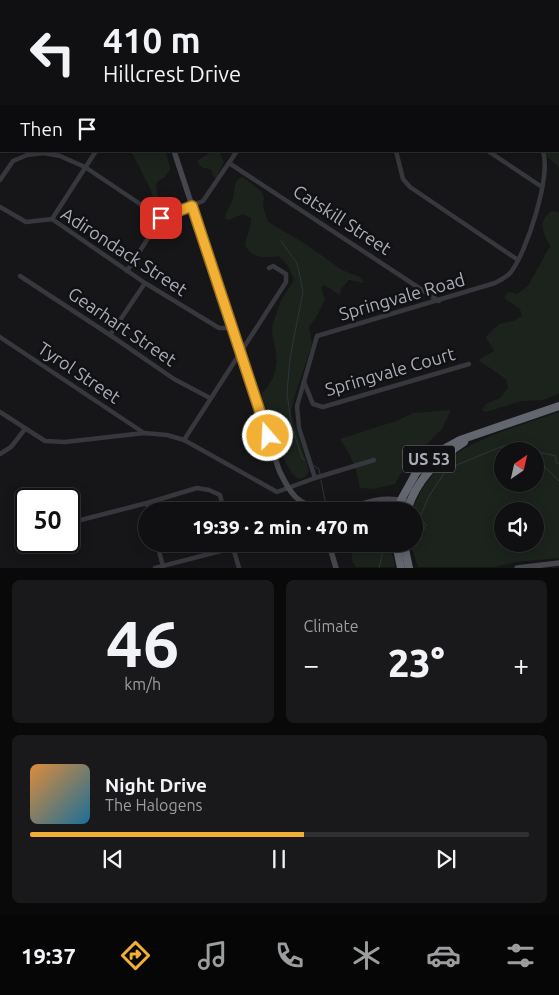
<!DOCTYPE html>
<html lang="en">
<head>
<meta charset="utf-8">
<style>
	body { margin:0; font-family:Ubuntu,sans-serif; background:#19191b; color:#f1f3f6; height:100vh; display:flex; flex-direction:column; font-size:19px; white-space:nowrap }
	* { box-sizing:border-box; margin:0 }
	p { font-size:16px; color:#9c9d9f }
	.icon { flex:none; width:28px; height:28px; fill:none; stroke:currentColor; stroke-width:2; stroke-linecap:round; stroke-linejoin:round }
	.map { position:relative; height:568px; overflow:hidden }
	.sheet { display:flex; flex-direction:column; gap:12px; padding:12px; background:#09090a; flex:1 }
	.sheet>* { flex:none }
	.top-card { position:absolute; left:0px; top:0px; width:560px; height:152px; box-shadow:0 2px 12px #0003,0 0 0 1px #303032; background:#101012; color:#f1f3f6; overflow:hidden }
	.needle { width:32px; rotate:34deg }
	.controls { position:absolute; left:494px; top:442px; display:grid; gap:10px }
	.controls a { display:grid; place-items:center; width:50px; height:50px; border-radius:50%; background:#101012; box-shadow:0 2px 12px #0003,0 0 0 1px #303032; font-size:25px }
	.speed { position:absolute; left:15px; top:488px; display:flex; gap:10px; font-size:25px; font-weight:700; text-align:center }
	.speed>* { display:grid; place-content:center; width:65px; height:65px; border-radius:50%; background:#101012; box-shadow:0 2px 12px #0003,0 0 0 1px #303032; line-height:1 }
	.speed .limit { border:2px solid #111; border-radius:8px; background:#fff; color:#111 }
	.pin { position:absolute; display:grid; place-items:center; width:42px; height:42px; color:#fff; margin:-21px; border-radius:10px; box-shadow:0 2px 8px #0006 }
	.me { position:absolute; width:55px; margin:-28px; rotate:341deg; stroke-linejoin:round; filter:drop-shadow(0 0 4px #0008) }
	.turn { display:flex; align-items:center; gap:18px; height:105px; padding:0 20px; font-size:22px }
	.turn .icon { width:65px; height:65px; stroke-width:2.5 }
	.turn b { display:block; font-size:35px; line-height:42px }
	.then { display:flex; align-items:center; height:48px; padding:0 20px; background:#0003; gap:10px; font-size:19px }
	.big { font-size:38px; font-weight:800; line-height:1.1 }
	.sheet .card { flex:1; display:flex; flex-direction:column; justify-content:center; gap:8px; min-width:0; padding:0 18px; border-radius:8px; background:#19191b }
	.sheet .dial { align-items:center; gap:0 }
	.dial b { font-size:65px; line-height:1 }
	.song { display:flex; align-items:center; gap:15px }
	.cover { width:60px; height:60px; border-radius:8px; background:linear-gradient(135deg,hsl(30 70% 55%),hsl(200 70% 35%)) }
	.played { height:5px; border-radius:2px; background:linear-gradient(90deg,#f2b134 55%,#303032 55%) }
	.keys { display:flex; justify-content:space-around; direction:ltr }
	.heat { display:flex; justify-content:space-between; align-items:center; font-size:28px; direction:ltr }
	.sheet .tiles { flex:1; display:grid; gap:12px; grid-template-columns:1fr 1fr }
	.card:last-child { grid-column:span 2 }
	.trip { position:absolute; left:138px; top:502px; width:285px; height:50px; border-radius:25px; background:#101012; box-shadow:0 2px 12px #0003,0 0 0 1px #303032; font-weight:800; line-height:50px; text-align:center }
	.menu { display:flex; height:80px; justify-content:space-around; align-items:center; background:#060607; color:#9c9d9f }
	.menu .icon { width:35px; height:35px }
	.menu .current { color:#f2b134 }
	.menu b { font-size:22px; color:#f1f3f6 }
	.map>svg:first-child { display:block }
	.green { fill:#1c231d; fill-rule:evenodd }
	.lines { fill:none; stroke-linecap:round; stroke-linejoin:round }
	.stream { stroke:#2c353c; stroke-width:1 }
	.street { stroke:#37383d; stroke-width:4.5 }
	.secondary { stroke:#45474d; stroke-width:5.5 }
	.highway { stroke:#63666e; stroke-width:8 }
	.route-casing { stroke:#9d7322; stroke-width:12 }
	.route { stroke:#f2b134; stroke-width:9 }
	.labels { text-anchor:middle; stroke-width:5; stroke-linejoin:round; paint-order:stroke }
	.shield { fill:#111113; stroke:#7b7e86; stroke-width:1 }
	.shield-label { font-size:16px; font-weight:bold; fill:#a8adb8 }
	.street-label { font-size:18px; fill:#a8adb8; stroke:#111113 }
</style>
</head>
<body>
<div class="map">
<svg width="559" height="568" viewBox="0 0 559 568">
	<rect width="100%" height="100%" fill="#161618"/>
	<g class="green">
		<polygon points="221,0 405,0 221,1"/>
		<polygon points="495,0 559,0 559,168 556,164 547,157 545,151 559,151 559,1"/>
		<polygon points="131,151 166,151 170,169 165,177 158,181 156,185 158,199 157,202 154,200 149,186"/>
		<polygon points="213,151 219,151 224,162 216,178 214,178 211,169 203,168 198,164 198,160"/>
		<path d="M243 177 262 192 264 198 263 206 268 222 304 243 342 270 360 277 364 282 363 283 349 280 341 289 340 295 324 285 321 287 325 300 315 319 309 327 312 345 295 395 291 412 309 471C292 507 265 406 262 398V393C275 382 279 362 275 347 273 338 271 333 273 324 276 316 278 307 282 299 285 292 292 286 294 279L287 264 279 256C265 258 254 259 245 246 246 237 252 225 251 218L243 214 228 220 226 219 225 216 233 199 235 184 238 179Z"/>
		<path d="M551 211 559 212V394L543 400 521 401 486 412 482 410 486 404 500 398 508 388 506 379 478 360 494 351 486 337 499 324 514 321 522 316 520 309 504 298 508 292 517 294 528 286 550 246C543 232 537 223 551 211Z"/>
		<path d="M451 410 442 429 414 457 400 475 395 484 374 489 360 488C357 468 351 455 340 439L399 420 413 413Z"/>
		<path d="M559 412V558L516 562 494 567H418L410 544H414V511H412C436 444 499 434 559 412ZM502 451H535V484H502ZM502 511H535V544H502Z"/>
		<polygon points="352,544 389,544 395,564 394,567 356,567 352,561"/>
	</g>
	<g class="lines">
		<g class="stream">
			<polyline points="545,0 546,1"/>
			<polyline points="281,241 297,263 303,291 290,359 287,393 291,423 302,458 305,460"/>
			<polyline points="536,451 543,465 559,481"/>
			<polyline points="313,465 319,469 320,474"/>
			<polyline points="321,480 325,501"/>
			<polyline points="414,532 422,533 426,525 420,517 429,496 447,469 503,446 512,446 556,456 556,463 559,463"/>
			<polyline points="379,568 384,548 389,544"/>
		</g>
		<g class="street">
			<polyline points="450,0 450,1"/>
			<polyline points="396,151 403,179 410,187 518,260"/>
			<polyline points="488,151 542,187"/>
			<polyline points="229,163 439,301"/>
			<polyline points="0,180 13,161 27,155 44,153 60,156 85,167 161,218"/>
			<polyline points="0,207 26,222 52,219 145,283 219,328 231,328"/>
			<polyline points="52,219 96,151"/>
			<polyline points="127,271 161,218 203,201 237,151"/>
			<polyline points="20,276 110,335 174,379 210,398"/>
			<polyline points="110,335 145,283"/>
			<polyline points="0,337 144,433"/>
			<polyline points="304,382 313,404 323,407 469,364"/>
			<polyline points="0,412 45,441 65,442 144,433 167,435 184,440 277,492 315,478 374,460"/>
			<polyline points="184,440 286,282 286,274 273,266 269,268"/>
			<polyline points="0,454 11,447 25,429"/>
			<path d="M315 478 299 428 297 406 317 336 495 283C501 280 507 277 511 272 527 251 551 177 543 151"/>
			<polyline points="147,503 149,511"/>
			<polyline points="292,506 295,511"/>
			<polyline points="69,523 147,503 197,488 209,490 220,495 224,511"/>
			<polyline points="157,544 163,566"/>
			<polyline points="232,544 239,568"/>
			<polyline points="155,568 248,544"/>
		</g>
		<g class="secondary">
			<polyline points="63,0 64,1"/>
			<polyline points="127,0 127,1"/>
			<path d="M174 151 279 470C290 494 297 504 324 511"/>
			<path d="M336 511C367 505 376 494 410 502"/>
			<polyline points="331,544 331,551 336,568"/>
			<polyline points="517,568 559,563"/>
		</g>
		<g class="highway">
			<polyline points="399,511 401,500 416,473 440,451 460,440 559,406"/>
			<path d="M407 511C416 480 437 459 464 442"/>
			<polyline points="396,544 401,568"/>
			<polyline points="404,544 409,568"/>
		</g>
	</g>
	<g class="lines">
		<g class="route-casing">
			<polyline id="route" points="161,218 192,206 268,436"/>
		</g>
		<use href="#route" class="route"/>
	</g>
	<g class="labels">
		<rect class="shield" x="403" y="445.5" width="52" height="27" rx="4"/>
		<g class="shield-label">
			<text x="429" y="465">US 53</text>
		</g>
		<g class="street-label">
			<text transform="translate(342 220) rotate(33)" y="6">Catskill Street</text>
			<text transform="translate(124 252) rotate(33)" y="6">Adirondack Street</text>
			<text transform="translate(402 297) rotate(-16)" y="6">Springvale Road</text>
			<text transform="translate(122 327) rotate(34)" y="6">Gearhart Street</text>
			<text transform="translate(390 372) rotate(-16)" y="6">Springvale Court</text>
			<text transform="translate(79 373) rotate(34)" y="6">Tyrol Street</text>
		</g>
	</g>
</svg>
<div class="controls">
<a><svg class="needle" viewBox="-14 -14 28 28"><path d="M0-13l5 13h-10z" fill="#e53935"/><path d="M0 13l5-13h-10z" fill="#9c9d9f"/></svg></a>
<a><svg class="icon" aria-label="sound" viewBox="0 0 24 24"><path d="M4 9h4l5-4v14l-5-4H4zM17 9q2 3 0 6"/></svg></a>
</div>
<div class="speed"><div class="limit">50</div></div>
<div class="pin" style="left:161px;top:218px;background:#d93025"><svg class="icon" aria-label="arrive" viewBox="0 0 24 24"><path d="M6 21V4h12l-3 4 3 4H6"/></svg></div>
<svg class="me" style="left:268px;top:436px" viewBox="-20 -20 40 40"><circle r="17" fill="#f2b134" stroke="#fff" stroke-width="3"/><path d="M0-11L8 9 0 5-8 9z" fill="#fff"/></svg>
<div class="trip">19:39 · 2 min · 470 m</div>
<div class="top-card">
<div class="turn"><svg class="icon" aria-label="left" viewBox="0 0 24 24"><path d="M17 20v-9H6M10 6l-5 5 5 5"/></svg><div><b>410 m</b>Hillcrest Drive</div></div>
<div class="then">Then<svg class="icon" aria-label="arrive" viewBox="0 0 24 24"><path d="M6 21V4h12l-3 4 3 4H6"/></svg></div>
</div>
</div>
<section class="sheet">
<div class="tiles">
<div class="card dial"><b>46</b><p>km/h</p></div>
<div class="card"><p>Climate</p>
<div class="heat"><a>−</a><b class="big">23°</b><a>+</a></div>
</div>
<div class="card">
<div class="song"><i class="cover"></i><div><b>Night Drive</b><p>The Halogens</p></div></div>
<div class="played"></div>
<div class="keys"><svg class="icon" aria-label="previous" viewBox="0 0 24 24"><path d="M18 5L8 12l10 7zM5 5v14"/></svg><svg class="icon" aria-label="pause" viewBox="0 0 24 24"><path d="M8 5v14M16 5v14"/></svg><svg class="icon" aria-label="next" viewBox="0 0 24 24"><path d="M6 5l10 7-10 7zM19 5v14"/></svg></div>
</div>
</div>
</section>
<nav class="menu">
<b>19:37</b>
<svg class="icon current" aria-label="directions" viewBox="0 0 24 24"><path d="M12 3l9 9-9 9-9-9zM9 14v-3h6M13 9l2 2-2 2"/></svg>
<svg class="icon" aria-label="music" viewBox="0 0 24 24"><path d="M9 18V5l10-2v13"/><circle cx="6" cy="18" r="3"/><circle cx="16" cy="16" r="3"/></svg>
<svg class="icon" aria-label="phone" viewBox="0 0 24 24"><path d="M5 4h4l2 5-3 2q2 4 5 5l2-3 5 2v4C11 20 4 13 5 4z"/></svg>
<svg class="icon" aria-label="climate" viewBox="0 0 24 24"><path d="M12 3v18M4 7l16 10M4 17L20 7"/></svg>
<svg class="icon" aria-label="car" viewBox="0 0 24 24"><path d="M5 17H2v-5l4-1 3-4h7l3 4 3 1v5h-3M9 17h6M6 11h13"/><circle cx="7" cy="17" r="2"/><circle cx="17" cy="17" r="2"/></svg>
<svg class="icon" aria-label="filters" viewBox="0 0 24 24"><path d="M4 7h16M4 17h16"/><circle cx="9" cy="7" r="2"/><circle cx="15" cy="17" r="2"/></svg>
</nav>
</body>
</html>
